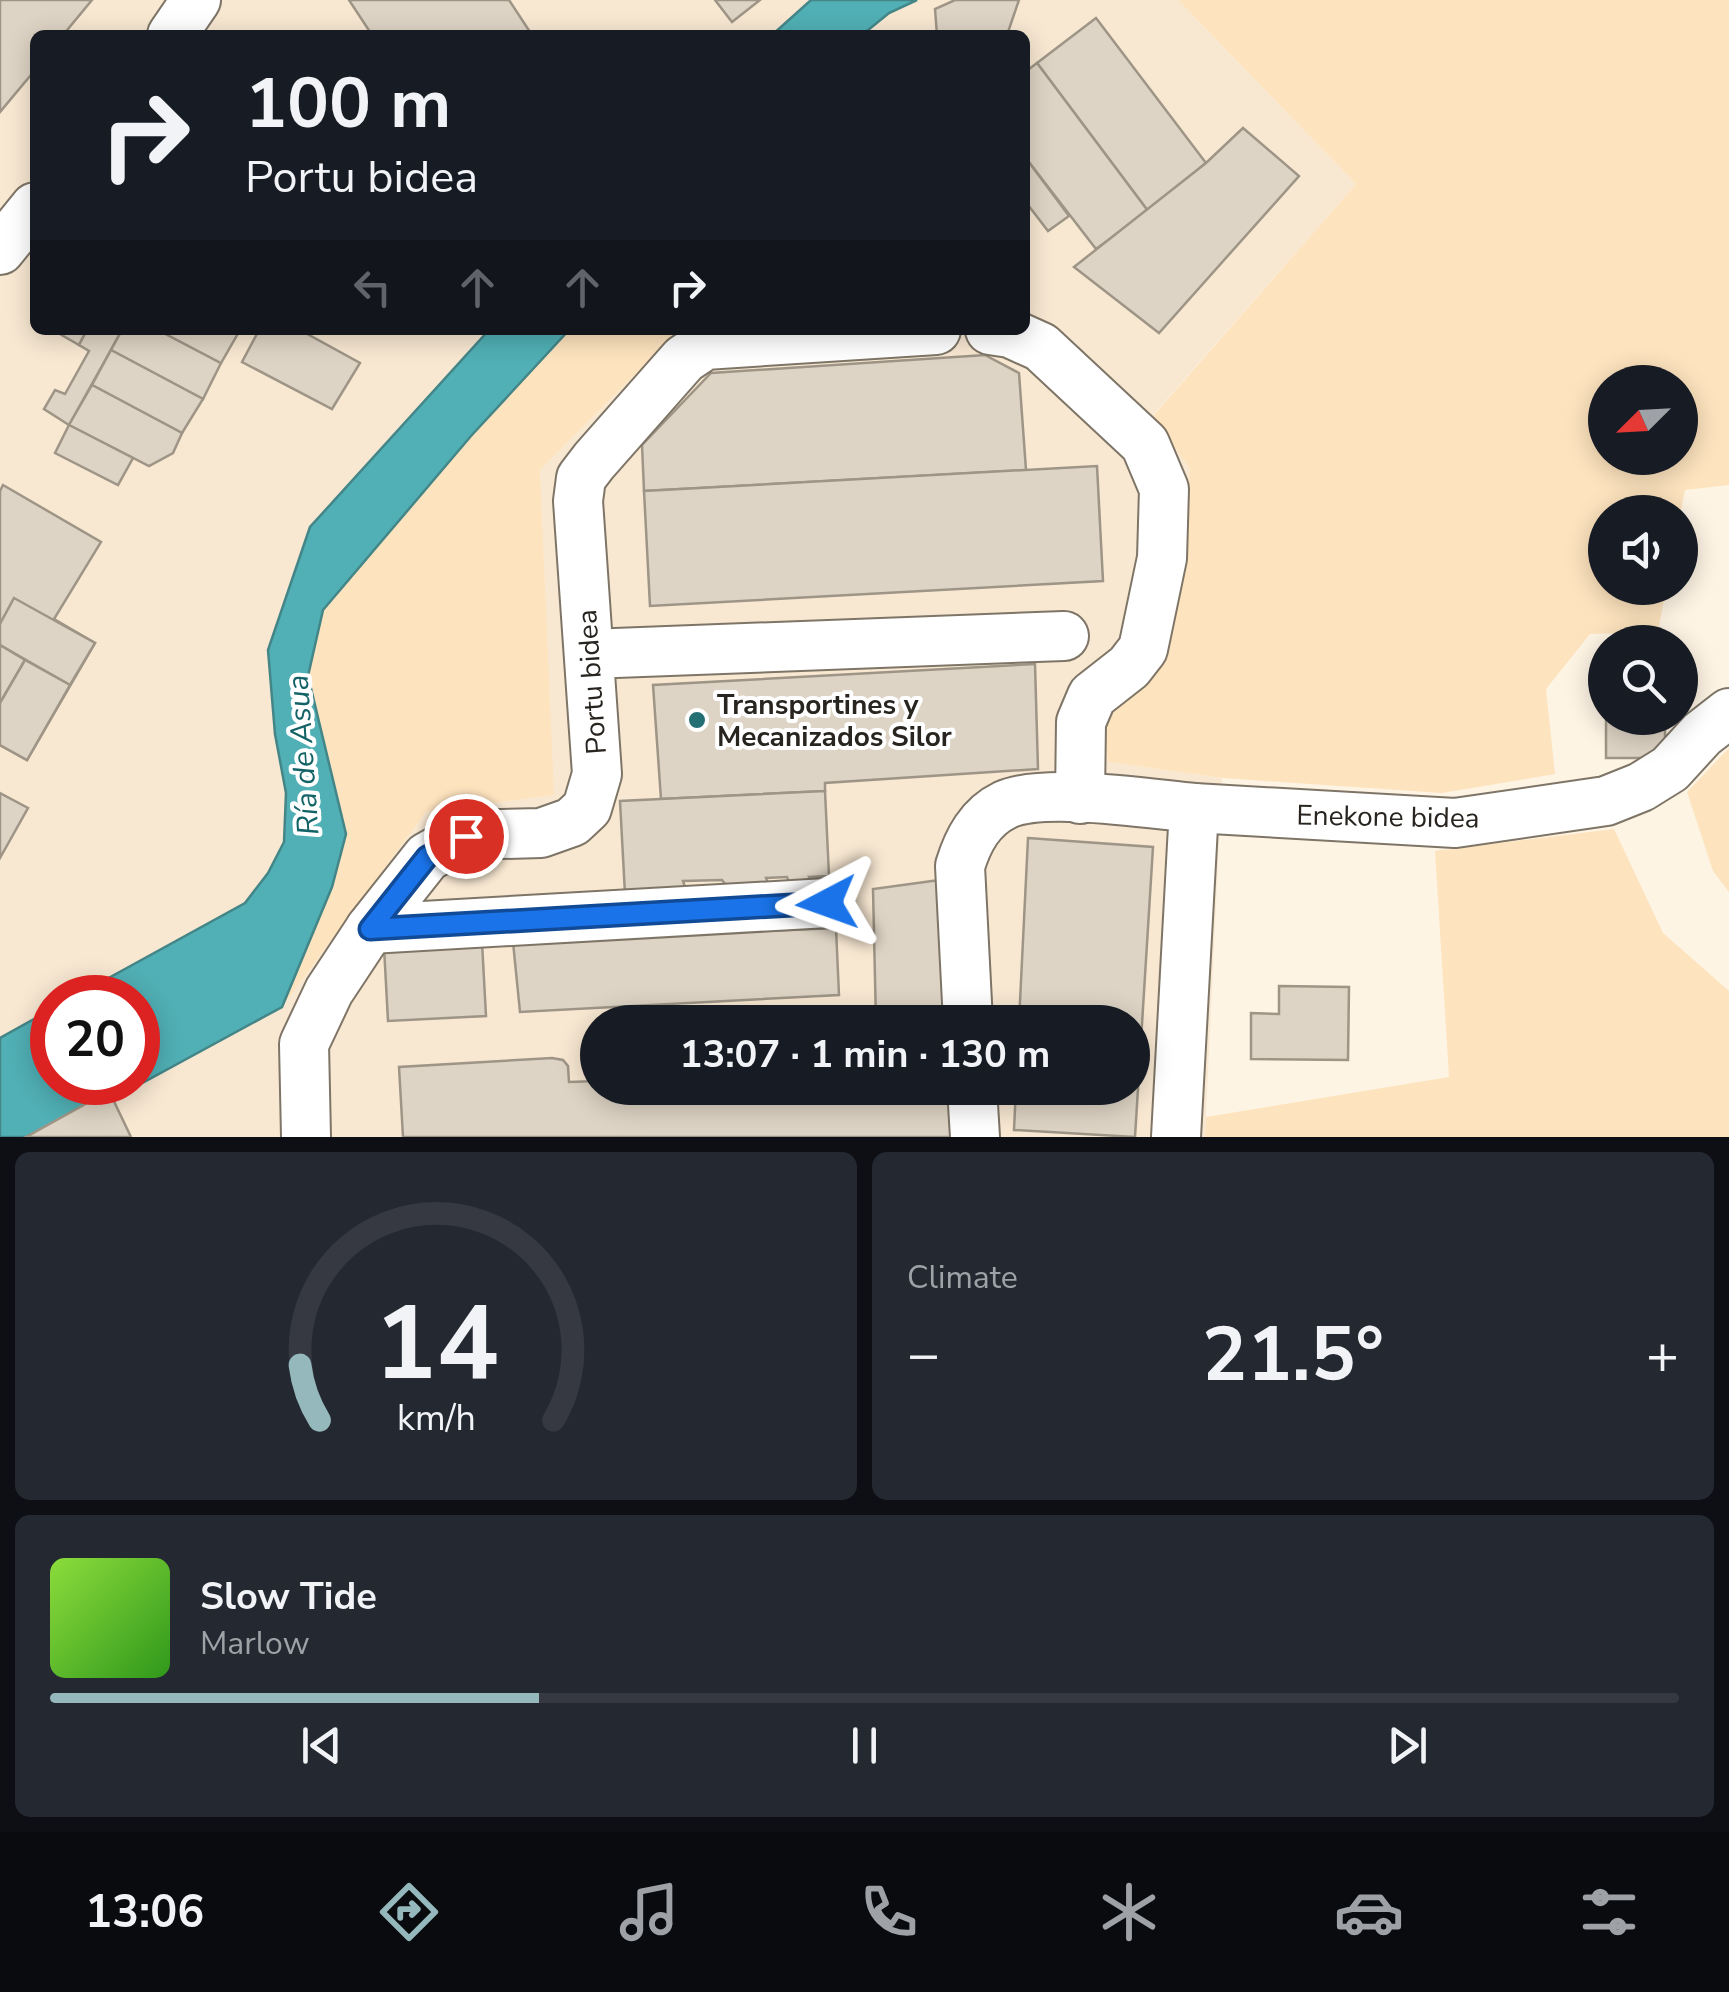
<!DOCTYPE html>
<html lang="en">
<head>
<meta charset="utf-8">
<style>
	body { margin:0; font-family:"Nunito Sans",sans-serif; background:#242831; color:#f1f3f6; height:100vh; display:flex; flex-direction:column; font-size:38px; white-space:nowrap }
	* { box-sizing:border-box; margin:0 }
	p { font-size:32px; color:#9ea1a6 }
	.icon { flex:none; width:55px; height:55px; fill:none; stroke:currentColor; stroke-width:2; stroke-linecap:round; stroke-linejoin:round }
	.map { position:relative; height:1137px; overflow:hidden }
	.details { display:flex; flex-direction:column; gap:15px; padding:15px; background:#0d0f14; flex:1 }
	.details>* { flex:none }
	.hud { position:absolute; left:30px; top:30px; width:1000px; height:305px; border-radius:15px; box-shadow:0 5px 25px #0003; background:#171b24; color:#f1f3f6; overflow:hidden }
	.needle { width:65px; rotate:246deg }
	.fabs { position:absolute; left:1588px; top:365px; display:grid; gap:20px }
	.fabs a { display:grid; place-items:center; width:110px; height:110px; border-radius:50%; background:#171b24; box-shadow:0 5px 25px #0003; font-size:50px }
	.speed { position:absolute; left:30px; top:975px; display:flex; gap:20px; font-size:50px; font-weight:700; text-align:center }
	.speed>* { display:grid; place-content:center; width:130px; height:130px; border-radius:50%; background:#171b24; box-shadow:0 5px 25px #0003; line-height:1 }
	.speed .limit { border:15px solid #d22; background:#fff; color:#111 }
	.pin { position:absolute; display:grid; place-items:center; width:85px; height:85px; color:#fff; margin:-42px; border:5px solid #fff; border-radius:50%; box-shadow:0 2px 10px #0007 }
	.me { position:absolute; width:110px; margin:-55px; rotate:266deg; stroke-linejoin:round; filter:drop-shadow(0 0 8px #0008) }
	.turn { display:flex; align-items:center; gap:35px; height:210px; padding:0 50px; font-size:45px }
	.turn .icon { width:130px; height:130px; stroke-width:2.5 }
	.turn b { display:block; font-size:70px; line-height:85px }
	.lanes { display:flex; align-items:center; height:95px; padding:0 50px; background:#0003; justify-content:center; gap:50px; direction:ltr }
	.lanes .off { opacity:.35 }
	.big { font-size:75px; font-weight:700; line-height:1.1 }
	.details .widget { flex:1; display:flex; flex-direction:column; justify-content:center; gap:15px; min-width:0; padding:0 35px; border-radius:15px; background:#242831 }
	.details .dial { align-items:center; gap:0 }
	.dial svg { height:260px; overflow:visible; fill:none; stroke:#363941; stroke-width:7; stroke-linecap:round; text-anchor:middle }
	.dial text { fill:#f1f3f6; stroke:none }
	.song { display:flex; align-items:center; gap:30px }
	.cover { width:120px; height:120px; border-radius:15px; background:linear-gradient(135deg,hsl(90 70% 55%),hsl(110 70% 35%)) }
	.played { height:10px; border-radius:5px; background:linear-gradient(90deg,#94b8bb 30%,#363941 30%) }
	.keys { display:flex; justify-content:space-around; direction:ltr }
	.heat { display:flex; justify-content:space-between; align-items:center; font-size:55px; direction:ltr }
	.details .tiles { flex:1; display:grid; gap:15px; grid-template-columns:1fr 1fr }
	.widget:last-child { grid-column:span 2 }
	.trip { position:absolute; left:580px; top:1005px; width:570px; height:100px; border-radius:50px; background:#171b24; box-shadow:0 5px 25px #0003; font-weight:700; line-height:100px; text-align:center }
	.menu { display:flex; height:160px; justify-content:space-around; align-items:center; background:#090b0e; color:#9ea1a6 }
	.menu .icon { width:70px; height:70px }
	.menu .on { color:#94b8bb }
	.menu b { font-size:45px; color:#f1f3f6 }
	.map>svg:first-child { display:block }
	.built { fill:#f8e8d2; fill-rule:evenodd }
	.green { fill:#fde3be; fill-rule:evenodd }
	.water { fill:#50b0b5; stroke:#448688; stroke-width:2.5 }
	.building { fill:#ded4c5; stroke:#9e9586; stroke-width:2.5 }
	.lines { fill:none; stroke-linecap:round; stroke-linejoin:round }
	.minor-casing { stroke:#7e7567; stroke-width:52 }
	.minor { stroke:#fff; stroke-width:48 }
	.route-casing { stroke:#114b97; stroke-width:25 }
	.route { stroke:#1a73e8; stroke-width:18 }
	.poi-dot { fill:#236f73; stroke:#fff; stroke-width:4 }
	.labels { text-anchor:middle; stroke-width:8; stroke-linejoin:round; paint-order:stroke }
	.street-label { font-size:28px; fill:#28241f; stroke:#fff }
	.poi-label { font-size:28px; font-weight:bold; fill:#28241f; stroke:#fff; text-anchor:start }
	.water-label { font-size:30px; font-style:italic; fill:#126266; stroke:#fff }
</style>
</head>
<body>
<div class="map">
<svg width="1729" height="1137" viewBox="0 0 1729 1137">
	<rect width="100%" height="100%" fill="#fef4e4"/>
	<g class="built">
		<polygon points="0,0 811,0 773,35 35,35 35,330 488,330 310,527 268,650 275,734 286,793 284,841 268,873 245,903 74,997 52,998 52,1009 0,1038"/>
		<path d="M917 0H1178L1356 184 1152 416 1190 469 1170 646 1100 710 1108 762 1222 778 1205 1137H43L282 1007 426 812 553 795 540 470 676 333 1025 330V35H862L889 13ZM598 1022H1132V1088H598Z"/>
	</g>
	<g class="green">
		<path d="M1178 0H1729V485L1685 490 1680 514 1605 512V588H1666L1658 632 1590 634 1546 689 1555 774 1442 793 1222 778 1108 762 1100 710 1170 646 1190 469 1152 417 1356 184ZM1605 382H1680V458H1605Z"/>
		<polygon points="569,330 679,330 540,470 554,795 426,812 282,1007 332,887 346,834 308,676 323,610 471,436"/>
		<polygon points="1729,748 1729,892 1713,871 1687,792"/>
		<polygon points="1614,829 1663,933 1729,991 1729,1137 1205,1137 1206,1117 1449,1077 1435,851"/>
	</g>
	<g class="water">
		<polygon points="811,0 917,0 889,13 862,35 772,35"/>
		<polygon points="489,330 569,330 471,436 323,610 308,676 346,834 332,887 282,1007 43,1137 0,1137 0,1038 52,1009 52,1082 138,1082 138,998 74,997 245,903 268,873 284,842 286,793 275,734 268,650 310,527"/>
	</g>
	<g class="building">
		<polygon points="0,0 92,0 63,35 35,35 35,70 0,112"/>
		<polygon points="349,0 509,0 532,35 372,35"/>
		<polygon points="715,0 760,0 732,22"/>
		<polygon points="955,0 1019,0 1007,35 937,35 935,9"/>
		<polygon points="1096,18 1206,163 1148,211 1037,63"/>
		<polygon points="1037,63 1148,211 1096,249 1025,157 1025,72"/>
		<polygon points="1243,128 1299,176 1159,333 1074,267 1206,163"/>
		<polygon points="1025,157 1069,216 1048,231 1025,201"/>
		<polygon points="53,330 87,330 79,345"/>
		<polygon points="87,330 122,330 69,425 44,409 55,390 65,394 89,351 79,345"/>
		<polygon points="122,330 158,330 221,363 203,399 111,350"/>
		<polygon points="158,330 240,330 221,363"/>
		<polygon points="259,330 300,330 360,363 332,409 242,362"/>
		<polygon points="111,350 203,399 182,433 92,385"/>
		<polygon points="985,355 1019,373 1026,470 644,491 642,445 711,373"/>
		<polygon points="92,385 182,433 173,453 149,466 69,425"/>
		<polygon points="69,425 133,458 118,485 55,453"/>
		<polygon points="1097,466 1103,581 650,606 644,491"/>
		<polygon points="3,485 101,542 54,619 95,643 27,760 0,745 0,491"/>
		<polygon points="14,598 95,643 70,685 0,645 0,624"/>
		<polygon points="0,645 25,660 0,703"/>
		<polygon points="25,660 70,685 27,760 0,745 0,703"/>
		<polygon points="1035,664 1038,769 825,783 825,791 661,799 653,685"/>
		<rect x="1606" y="718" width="59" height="40"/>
		<polygon points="825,791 829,876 809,877 811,881 789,882 787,877 766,878 768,883 726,885 722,880 683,881 685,887 625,894 620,801"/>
		<polygon points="0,793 28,808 0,858"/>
		<polygon points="1028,838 1153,847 1135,1137 1014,1130 1016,1088 1132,1088 1132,1022 1019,1022"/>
		<polygon points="947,879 955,1022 876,1022 873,889"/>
		<polygon points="836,928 839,995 520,1012 513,942"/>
		<polygon points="482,942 486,1016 388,1021 384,947"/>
		<polygon points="1279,986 1349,987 1348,1060 1251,1059 1251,1013 1279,1014"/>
		<polygon points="552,1058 563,1060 568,1066 569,1082 598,1081 598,1088 956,1088 956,1137 403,1137 399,1067"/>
		<polygon points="109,1091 131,1137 26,1137"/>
	</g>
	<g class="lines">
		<g class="minor-casing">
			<g id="minor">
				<polyline points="172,35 196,0"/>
				<polyline points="0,250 35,207"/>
				<polyline points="990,330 1010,333 1041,347 1145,444 1164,489 1162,558 1143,649 1129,667 1092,696 1081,722 1080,799"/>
				<polyline points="589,654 1064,636"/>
				<polyline points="1194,808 1455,823 1606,801 1641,787 1670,769 1702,734 1729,713"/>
				<polyline points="370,929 827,903"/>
				<path d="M968 1022 960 866C968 840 980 817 1005 805 1043 787 1150 804 1194 808L1176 1137"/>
				<polyline points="972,1088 975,1137"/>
				<polyline points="306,1137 304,1044 329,991 370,929 427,857 466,835 541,833 572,822 587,808 597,774 578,501 581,478 594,461 684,359 705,345 936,330"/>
			</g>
		</g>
		<use href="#minor" class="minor"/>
	</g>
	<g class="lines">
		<g class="route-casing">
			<polyline id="route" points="466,836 427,857 370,929 827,903"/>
		</g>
		<use href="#route" class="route"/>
	</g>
	<circle class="poi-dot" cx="697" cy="720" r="10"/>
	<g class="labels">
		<g class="street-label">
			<text transform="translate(591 682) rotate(-94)" y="10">Portu bidea</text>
			<text transform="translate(1388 816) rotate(1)" y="10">Enekone bidea</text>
		</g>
		<g class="poi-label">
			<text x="717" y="714">Transportines y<tspan x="717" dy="32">Mecanizados Silor</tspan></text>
		</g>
		<g class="water-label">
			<text transform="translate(303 755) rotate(-94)" y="10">Ría de Asua</text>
		</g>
	</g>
</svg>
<div class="fabs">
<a><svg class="needle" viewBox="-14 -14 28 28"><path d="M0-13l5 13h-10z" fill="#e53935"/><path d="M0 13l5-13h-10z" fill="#9ea1a6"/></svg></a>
<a><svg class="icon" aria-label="sound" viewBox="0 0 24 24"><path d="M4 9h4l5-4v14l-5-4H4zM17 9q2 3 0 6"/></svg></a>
<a><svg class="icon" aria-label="search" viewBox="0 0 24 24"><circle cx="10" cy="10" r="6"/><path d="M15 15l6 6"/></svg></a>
</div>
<div class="speed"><div class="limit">20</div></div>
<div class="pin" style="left:466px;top:836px;background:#d93025"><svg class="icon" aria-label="arrive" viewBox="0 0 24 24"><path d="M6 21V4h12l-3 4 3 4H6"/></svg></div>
<svg class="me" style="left:827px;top:903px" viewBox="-20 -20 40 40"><path d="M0-17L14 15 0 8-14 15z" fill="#1a73e8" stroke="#fff" stroke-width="4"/></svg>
<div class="trip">13:07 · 1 min · 130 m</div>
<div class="hud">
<div class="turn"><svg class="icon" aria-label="right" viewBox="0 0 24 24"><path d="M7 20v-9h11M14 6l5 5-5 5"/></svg><div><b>100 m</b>Portu bidea</div></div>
<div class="lanes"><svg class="icon off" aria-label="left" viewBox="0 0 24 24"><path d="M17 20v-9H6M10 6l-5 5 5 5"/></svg><svg class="icon off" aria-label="ahead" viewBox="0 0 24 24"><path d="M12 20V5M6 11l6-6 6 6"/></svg><svg class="icon off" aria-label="ahead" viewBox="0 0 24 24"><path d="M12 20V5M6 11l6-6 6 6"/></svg><svg class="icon" aria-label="right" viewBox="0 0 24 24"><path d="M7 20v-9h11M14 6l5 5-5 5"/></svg></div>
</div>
</div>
<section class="details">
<div class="tiles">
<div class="widget dial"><svg viewBox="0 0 100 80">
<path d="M14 69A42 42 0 1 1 86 69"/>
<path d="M14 69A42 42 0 0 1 8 52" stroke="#94b8bb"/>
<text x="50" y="56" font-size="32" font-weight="700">14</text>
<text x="50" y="72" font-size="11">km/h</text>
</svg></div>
<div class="widget"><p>Climate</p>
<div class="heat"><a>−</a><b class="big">21.5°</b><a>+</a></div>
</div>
<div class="widget">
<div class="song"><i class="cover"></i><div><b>Slow Tide</b><p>Marlow</p></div></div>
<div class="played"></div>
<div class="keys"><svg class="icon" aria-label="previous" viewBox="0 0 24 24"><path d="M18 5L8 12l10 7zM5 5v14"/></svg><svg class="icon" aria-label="pause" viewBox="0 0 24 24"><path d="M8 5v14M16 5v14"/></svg><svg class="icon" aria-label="next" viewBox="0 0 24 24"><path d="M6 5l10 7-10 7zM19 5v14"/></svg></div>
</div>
</div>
</section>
<nav class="menu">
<b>13:06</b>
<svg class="icon on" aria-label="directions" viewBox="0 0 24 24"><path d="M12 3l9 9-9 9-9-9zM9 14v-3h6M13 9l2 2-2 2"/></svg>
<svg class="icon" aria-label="music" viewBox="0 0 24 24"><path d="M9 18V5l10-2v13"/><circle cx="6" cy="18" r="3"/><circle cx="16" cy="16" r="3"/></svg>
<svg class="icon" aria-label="phone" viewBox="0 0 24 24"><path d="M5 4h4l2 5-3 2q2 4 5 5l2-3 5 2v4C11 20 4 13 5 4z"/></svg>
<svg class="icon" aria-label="climate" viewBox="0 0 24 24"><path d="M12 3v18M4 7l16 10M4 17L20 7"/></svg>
<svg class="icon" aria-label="car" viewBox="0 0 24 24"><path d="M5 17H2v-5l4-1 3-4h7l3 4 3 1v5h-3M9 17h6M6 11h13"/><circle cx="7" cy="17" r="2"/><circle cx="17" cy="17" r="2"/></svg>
<svg class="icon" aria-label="filters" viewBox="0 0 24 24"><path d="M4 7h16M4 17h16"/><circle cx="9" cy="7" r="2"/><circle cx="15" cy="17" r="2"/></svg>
</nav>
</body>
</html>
